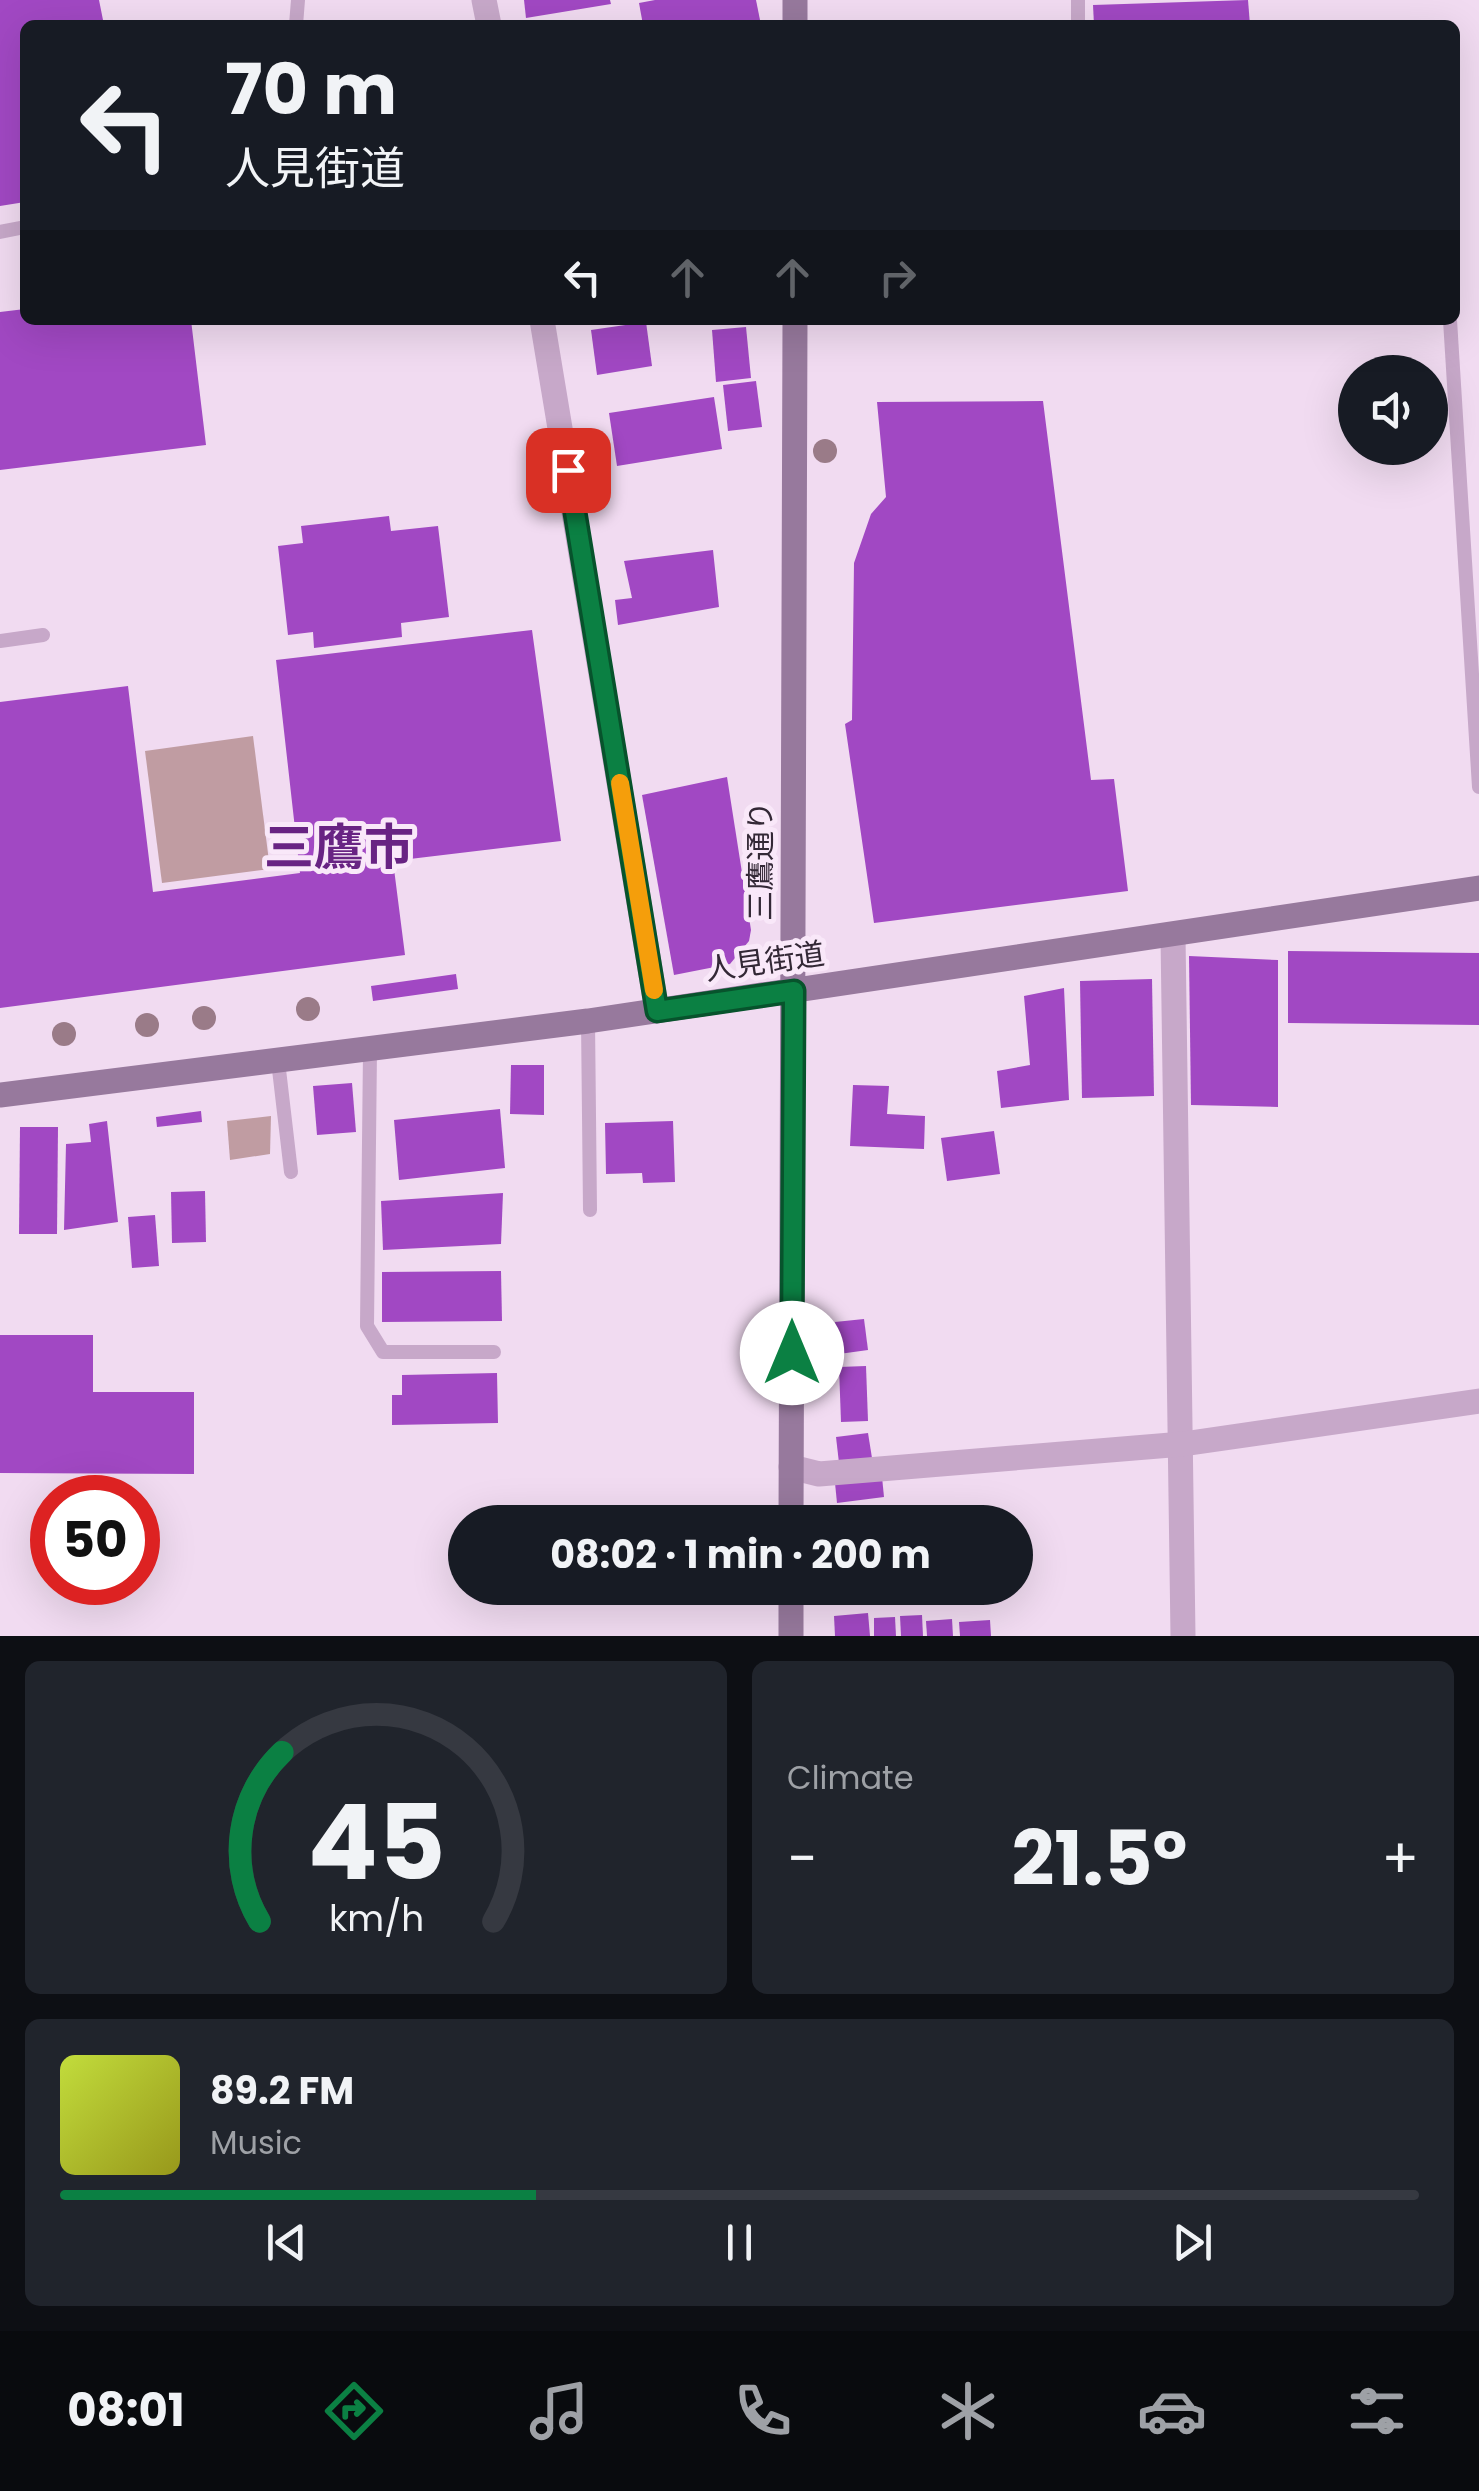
<!DOCTYPE html>
<html lang="en">
<head>
<meta charset="utf-8">
<style>
	body { margin:0; font-family:Poppins,"Noto Sans JP",sans-serif; background:#20242c; color:#f1f3f6; height:100vh; display:flex; flex-direction:column; font-size:38px; white-space:nowrap }
	* { box-sizing:border-box; margin:0 }
	p { font-size:32px; color:#9ea1a6 }
	.icon { flex:none; width:55px; height:55px; fill:none; stroke:currentColor; stroke-width:2; stroke-linecap:round; stroke-linejoin:round }
	.map { position:relative; height:1636px; overflow:hidden }
	.details { display:flex; flex-direction:column; gap:25px; padding:25px; background:#0d0f14; flex:1 }
	.details>* { flex:none }
	.guide { position:absolute; left:20px; top:20px; width:1440px; height:305px; border-radius:15px; box-shadow:0 10px 40px #0002; background:#171b24; color:#f1f3f6; overflow:hidden }
	.buttons { position:absolute; left:1338px; top:355px; display:grid; gap:20px }
	.buttons a { display:grid; place-items:center; width:110px; height:110px; border-radius:50%; background:#171b24; box-shadow:0 10px 40px #0002; font-size:50px }
	.speed { position:absolute; left:30px; top:1475px; display:flex; gap:20px; font-size:50px; font-weight:700; text-align:center }
	.speed>* { display:grid; place-content:center; width:130px; height:130px; border-radius:50%; background:#171b24; box-shadow:0 10px 40px #0002; line-height:1 }
	.speed .limit { border:15px solid #d22; background:#fff; color:#111 }
	.pin { position:absolute; display:grid; place-items:center; width:85px; height:85px; color:#fff; margin:-42px; border-radius:20px; box-shadow:0 5px 15px #0006 }
	.me { position:absolute; width:110px; margin:-55px; rotate:0deg; stroke-linejoin:round; filter:drop-shadow(0 0 8px #0008) }
	.turn { display:flex; align-items:center; gap:35px; height:210px; padding:0 40px; font-size:45px }
	.turn .icon { width:130px; height:130px; stroke-width:2.5 }
	.turn b { display:block; font-size:70px; line-height:85px }
	.lanes { display:flex; align-items:center; height:95px; padding:0 40px; background:#0003; justify-content:center; gap:50px; direction:ltr }
	.lanes .off { opacity:.35 }
	.big { font-size:75px; font-weight:700; line-height:1.1 }
	.details .widget { flex:1; display:flex; flex-direction:column; justify-content:center; gap:15px; min-width:0; padding:0 35px; border-radius:15px; background:#20242c }
	.details .dial { align-items:center; gap:0 }
	.dial svg { height:260px; overflow:visible; fill:none; stroke:#363941; stroke-width:7; stroke-linecap:round; text-anchor:middle }
	.dial text { fill:#f1f3f6; stroke:none }
	.song { display:flex; align-items:center; gap:30px }
	.cover { width:120px; height:120px; border-radius:15px; background:linear-gradient(135deg,hsl(70 70% 55%),hsl(60 70% 35%)) }
	.played { height:10px; border-radius:5px; background:linear-gradient(90deg,#0b8043 35%,#363941 35%) }
	.keys { display:flex; justify-content:space-around; direction:ltr }
	.heat { display:flex; justify-content:space-between; align-items:center; font-size:55px; direction:ltr }
	.details .tiles { flex:1; display:grid; gap:25px; grid-template-columns:1fr 1fr }
	.widget:last-child { grid-column:span 2 }
	.trip { position:absolute; left:448px; top:1505px; width:585px; height:100px; border-radius:50px; background:#171b24; box-shadow:0 10px 40px #0002; font-weight:700; line-height:100px; text-align:center }
	.dock { display:flex; height:160px; justify-content:space-around; align-items:center; background:#090b0e; color:#9ea1a6 }
	.dock .icon { width:70px; height:70px }
	.dock .active { color:#0b8043 }
	.dock b { font-size:45px; color:#f1f3f6 }
	.map>svg:first-child { display:block }
	.green { fill:#c09ca2 }
	.building { fill:#a148c3 }
	.lines { fill:none; stroke-linecap:round; stroke-linejoin:round }
	.service { stroke:#c7a8c9; stroke-width:14 }
	.minor { stroke:#c7a8c9; stroke-width:25 }
	.secondary { stroke:#97799d; stroke-width:25 }
	.tree { fill:#9a7b88 }
	.route-casing { stroke:#07532c; stroke-width:25 }
	.route { stroke:#0b8043; stroke-width:18 }
	.slow { stroke:#f59e0b; stroke-width:18 }
	.labels { text-anchor:middle; stroke-width:10; stroke-linejoin:round; paint-order:stroke }
	.street-label { font-size:30px; fill:#332836; stroke:#f9e8f9 }
	.town-label { font-size:50px; font-weight:bold; fill:#682383; stroke:#f9e8f9 }
</style>
</head>
<body>
<div class="map">
<svg width="1479" height="1636" viewBox="0 0 1479 1636">
	<rect width="100%" height="100%" fill="#f1dbf1"/>
	<g class="green">
		<polygon points="253,736 270,869 162,883 145,751"/>
		<polygon points="271,1116 270,1154 230,1160 227,1121"/>
	</g>
	<g class="building">
		<polygon points="0,0 99,0 104,25 25,25 25,202 0,206"/>
		<polygon points="524,0 610,0 611,4 526,18"/>
		<polygon points="655,0 756,0 761,25 643,25 639,3"/>
		<polygon points="1248,0 1250,25 1094,25 1093,5"/>
		<polygon points="25,309 25,320 191,320 206,445 0,470 0,312"/>
		<polygon points="646,322 652,366 597,375 591,330"/>
		<polygon points="746,327 751,378 716,382 712,330"/>
		<polygon points="756,381 762,427 728,431 723,385"/>
		<polygon points="714,397 722,449 617,466 609,413"/>
		<polygon points="1043,401 1091,780 1114,779 1128,891 874,923 845,724 852,720 854,563 871,514 886,497 877,402"/>
		<polygon points="389,516 391,531 438,526 449,617 401,623 402,637 314,648 313,632 288,635 278,546 303,543 301,526"/>
		<polygon points="713,550 719,607 618,625 615,600 632,598 624,561"/>
		<polygon points="532,630 561,841 393,861 405,955 0,1008 0,702 128,686 153,892 300,873 276,660"/>
		<polygon points="727,777 751,930 749,941 730,964 674,975 642,795"/>
		<polygon points="1288,951 1479,953 1479,1025 1288,1023"/>
		<polygon points="1189,956 1278,960 1278,1107 1191,1105"/>
		<polygon points="456,974 458,989 373,1001 371,986"/>
		<polygon points="1152,979 1154,1096 1082,1098 1080,981"/>
		<polygon points="1064,988 1069,1100 1001,1108 997,1071 1030,1065 1024,996"/>
		<polygon points="511,1065 544,1065 544,1115 510,1114"/>
		<polygon points="352,1083 356,1132 317,1135 313,1086"/>
		<polygon points="853,1085 889,1086 887,1114 925,1116 924,1149 850,1146"/>
		<polygon points="500,1109 505,1168 399,1180 394,1120"/>
		<polygon points="201,1111 202,1122 157,1127 156,1117"/>
		<polygon points="107,1121 118,1222 64,1230 66,1144 91,1142 89,1124"/>
		<polygon points="673,1121 675,1182 643,1183 642,1173 606,1174 605,1123"/>
		<polygon points="20,1127 58,1127 57,1234 19,1234"/>
		<polygon points="994,1131 1000,1174 947,1181 941,1138"/>
		<polygon points="205,1191 206,1242 172,1243 171,1192"/>
		<polygon points="503,1193 501,1244 383,1250 381,1201"/>
		<polygon points="155,1215 159,1266 132,1268 128,1217"/>
		<polygon points="501,1271 502,1321 382,1322 382,1272"/>
		<polygon points="864,1319 868,1350 839,1354 835,1322"/>
		<polygon points="0,1335 93,1335 93,1392 194,1392 194,1474 0,1473"/>
		<polygon points="866,1366 868,1421 841,1422 839,1367"/>
		<polygon points="497,1373 498,1423 392,1425 392,1395 402,1395 402,1375"/>
		<polygon points="868,1433 872,1458 839,1463 836,1437"/>
		<polygon points="882,1477 884,1497 837,1503 835,1483"/>
		<polygon points="868,1613 870,1636 835,1636 834,1616"/>
		<polygon points="922,1615 923,1636 901,1636 900,1616"/>
		<polygon points="895,1617 896,1636 874,1636 874,1618"/>
		<polygon points="952,1619 953,1636 927,1636 926,1621"/>
		<polygon points="990,1620 991,1636 960,1636 959,1622"/>
	</g>
	<g class="lines">
		<g class="service">
			<polyline points="1078,0 1078,25"/>
			<polyline points="296,25 298,0"/>
			<polyline points="0,232 25,227"/>
			<polyline points="1450,320 1479,787"/>
			<polyline points="0,641 43,635"/>
			<polyline points="588,1021 590,1210"/>
			<polyline points="370,1051 367,1326 383,1352 494,1352"/>
			<polyline points="278,1061 291,1172"/>
		</g>
		<g class="minor">
			<polyline points="484,0 489,25"/>
			<polyline points="542,320 657,1011"/>
			<polyline points="1173,936 1183,1636"/>
			<polyline points="791,1467 819,1474 1183,1444 1479,1401"/>
		</g>
		<g class="secondary">
			<polyline points="795,0 795,25"/>
			<polyline points="0,1095 588,1021 1479,888"/>
			<polyline points="791,1522 795,320"/>
			<polyline points="791,1636 791,1588"/>
		</g>
	</g>
	<g class="tree">
		<circle cx="825" cy="451" r="12"/>
		<circle cx="308" cy="1009" r="12"/>
		<circle cx="204" cy="1018" r="12"/>
		<circle cx="147" cy="1025" r="12"/>
		<circle cx="64" cy="1034" r="12"/>
	</g>
	<g class="lines">
		<g class="route-casing">
			<polyline id="route" points="568,470 657,1011 794,991 792,1353"/>
		</g>
		<use href="#route" class="route"/>
		<polyline class="slow" points="620,783 654,990"/>
	</g>
	<g class="labels">
		<g class="street-label">
			<text transform="translate(761 861) rotate(-90)" y="10">三鷹通り</text>
			<text transform="translate(765 962) rotate(-8)" y="10">人見街道</text>
		</g>
		<g class="town-label">
			<text x="339" y="865">三鷹市</text>
		</g>
	</g>
</svg>
<div class="buttons">
<a><svg class="icon" aria-label="sound" viewBox="0 0 24 24"><path d="M4 9h4l5-4v14l-5-4H4zM17 9q2 3 0 6"/></svg></a>
</div>
<div class="speed"><div class="limit">50</div></div>
<div class="pin" style="left:568px;top:470px;background:#d93025"><svg class="icon" aria-label="arrive" viewBox="0 0 24 24"><path d="M6 21V4h12l-3 4 3 4H6"/></svg></div>
<svg class="me" style="left:792px;top:1353px" viewBox="-20 -20 40 40"><circle r="19" fill="#fff"/><path d="M0-13L10 11 0 6-10 11z" fill="#0b8043"/></svg>
<div class="trip">08:02 · 1 min · 200 m</div>
<div class="guide">
<div class="turn"><svg class="icon" aria-label="left" viewBox="0 0 24 24"><path d="M17 20v-9H6M10 6l-5 5 5 5"/></svg><div><b>70 m</b>人見街道</div></div>
<div class="lanes"><svg class="icon" aria-label="left" viewBox="0 0 24 24"><path d="M17 20v-9H6M10 6l-5 5 5 5"/></svg><svg class="icon off" aria-label="ahead" viewBox="0 0 24 24"><path d="M12 20V5M6 11l6-6 6 6"/></svg><svg class="icon off" aria-label="ahead" viewBox="0 0 24 24"><path d="M12 20V5M6 11l6-6 6 6"/></svg><svg class="icon off" aria-label="right" viewBox="0 0 24 24"><path d="M7 20v-9h11M14 6l5 5-5 5"/></svg></div>
</div>
</div>
<section class="details">
<div class="tiles">
<div class="widget dial"><svg viewBox="0 0 100 80">
<path d="M14 69A42 42 0 1 1 86 69"/>
<path d="M14 69A42 42 0 0 1 21 17" stroke="#0b8043"/>
<text x="50" y="56" font-size="32" font-weight="700">45</text>
<text x="50" y="72" font-size="11">km/h</text>
</svg></div>
<div class="widget"><p>Climate</p>
<div class="heat"><a>−</a><b class="big">21.5°</b><a>+</a></div>
</div>
<div class="widget">
<div class="song"><i class="cover"></i><div><b>89.2 FM</b><p>Music</p></div></div>
<div class="played"></div>
<div class="keys"><svg class="icon" aria-label="previous" viewBox="0 0 24 24"><path d="M18 5L8 12l10 7zM5 5v14"/></svg><svg class="icon" aria-label="pause" viewBox="0 0 24 24"><path d="M8 5v14M16 5v14"/></svg><svg class="icon" aria-label="next" viewBox="0 0 24 24"><path d="M6 5l10 7-10 7zM19 5v14"/></svg></div>
</div>
</div>
</section>
<nav class="dock">
<b>08:01</b>
<svg class="icon active" aria-label="directions" viewBox="0 0 24 24"><path d="M12 3l9 9-9 9-9-9zM9 14v-3h6M13 9l2 2-2 2"/></svg>
<svg class="icon" aria-label="music" viewBox="0 0 24 24"><path d="M9 18V5l10-2v13"/><circle cx="6" cy="18" r="3"/><circle cx="16" cy="16" r="3"/></svg>
<svg class="icon" aria-label="phone" viewBox="0 0 24 24"><path d="M5 4h4l2 5-3 2q2 4 5 5l2-3 5 2v4C11 20 4 13 5 4z"/></svg>
<svg class="icon" aria-label="climate" viewBox="0 0 24 24"><path d="M12 3v18M4 7l16 10M4 17L20 7"/></svg>
<svg class="icon" aria-label="car" viewBox="0 0 24 24"><path d="M5 17H2v-5l4-1 3-4h7l3 4 3 1v5h-3M9 17h6M6 11h13"/><circle cx="7" cy="17" r="2"/><circle cx="17" cy="17" r="2"/></svg>
<svg class="icon" aria-label="filters" viewBox="0 0 24 24"><path d="M4 7h16M4 17h16"/><circle cx="9" cy="7" r="2"/><circle cx="15" cy="17" r="2"/></svg>
</nav>
</body>
</html>
